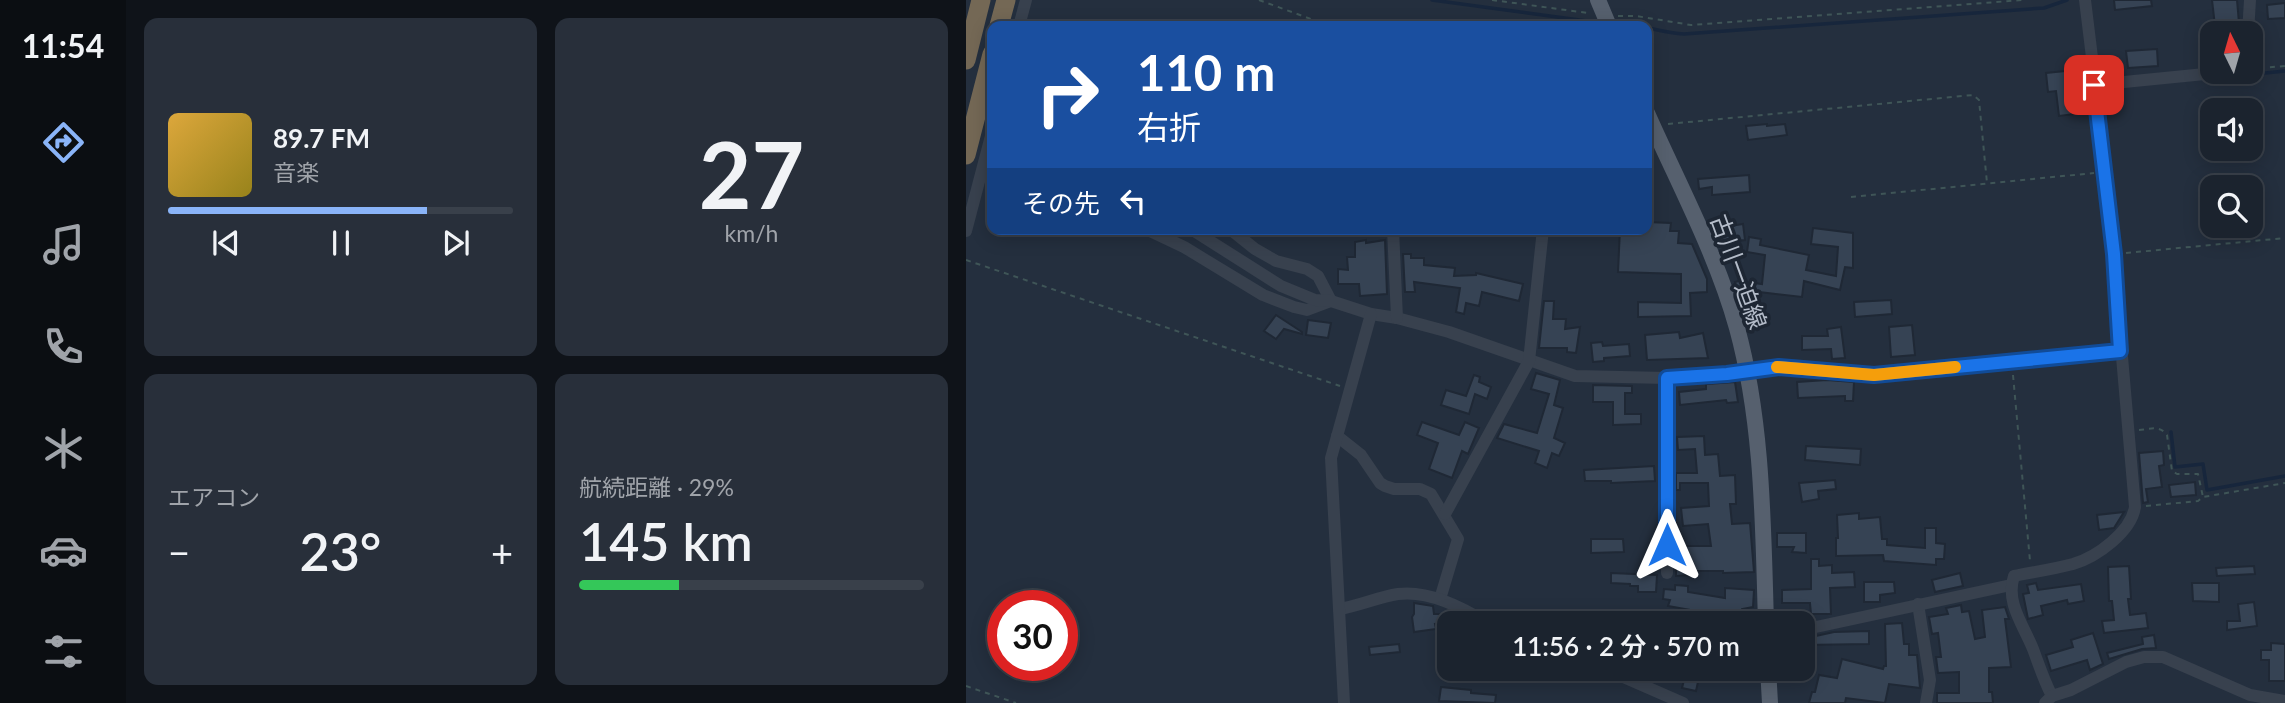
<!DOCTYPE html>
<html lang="ja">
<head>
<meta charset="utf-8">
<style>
	body { margin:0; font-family:Lato,"Noto Sans JP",sans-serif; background:#282f3a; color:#f1f3f6; height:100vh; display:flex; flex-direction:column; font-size:26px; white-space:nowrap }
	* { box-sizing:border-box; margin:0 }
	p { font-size:23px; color:#a0a4aa }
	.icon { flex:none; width:38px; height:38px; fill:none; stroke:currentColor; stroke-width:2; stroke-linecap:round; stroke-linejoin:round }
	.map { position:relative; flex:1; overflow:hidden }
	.side { display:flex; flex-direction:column; gap:18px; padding:18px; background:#0f1319; width:840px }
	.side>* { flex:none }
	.top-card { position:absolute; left:21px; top:21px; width:665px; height:214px; border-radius:14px; box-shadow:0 4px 18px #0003,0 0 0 2px #39404a; background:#1a4fa0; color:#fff; overflow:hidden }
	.needle { width:46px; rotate:355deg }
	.controls { position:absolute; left:1234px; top:21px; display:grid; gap:14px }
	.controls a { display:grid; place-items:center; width:63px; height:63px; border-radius:14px; background:#1b232e; box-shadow:0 4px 18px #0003,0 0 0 2px #39404a; font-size:35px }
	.speed { position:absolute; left:21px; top:590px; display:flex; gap:14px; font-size:35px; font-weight:700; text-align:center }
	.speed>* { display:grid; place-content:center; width:91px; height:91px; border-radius:50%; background:#1b232e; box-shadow:0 4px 18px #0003,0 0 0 2px #39404a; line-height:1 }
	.speed .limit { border:10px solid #d22; background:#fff; color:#111 }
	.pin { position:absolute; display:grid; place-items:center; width:60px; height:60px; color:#fff; margin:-30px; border-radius:14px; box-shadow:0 4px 10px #0006 }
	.me { position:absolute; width:77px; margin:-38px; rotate:0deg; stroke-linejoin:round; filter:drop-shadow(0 0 5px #0008) }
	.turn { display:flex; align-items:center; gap:24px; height:147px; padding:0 35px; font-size:32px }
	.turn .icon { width:91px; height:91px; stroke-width:2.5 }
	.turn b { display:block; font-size:49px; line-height:60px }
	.then { display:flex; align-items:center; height:66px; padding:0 35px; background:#0003; gap:14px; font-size:26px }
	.big { font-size:52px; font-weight:600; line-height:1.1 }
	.side .tile { flex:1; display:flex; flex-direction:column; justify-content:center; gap:10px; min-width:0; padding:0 24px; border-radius:14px; background:#282f3a }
	.side .dial { align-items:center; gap:0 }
	.dial b { font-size:91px; line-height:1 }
	.song { display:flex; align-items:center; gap:21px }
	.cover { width:84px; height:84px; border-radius:10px; background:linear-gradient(135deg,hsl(40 70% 55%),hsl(50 70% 35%)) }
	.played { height:7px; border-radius:4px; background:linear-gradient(90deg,#8ab4f8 75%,#39404a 75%) }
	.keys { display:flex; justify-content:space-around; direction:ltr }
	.heat { display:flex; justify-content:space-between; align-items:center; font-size:38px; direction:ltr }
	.charge { height:10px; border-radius:5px; background:linear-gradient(90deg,#34c759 29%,#39404a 0) }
	.side .tiles { flex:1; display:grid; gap:18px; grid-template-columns:repeat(2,1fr) }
	.trip { position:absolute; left:471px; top:611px; width:378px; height:70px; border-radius:14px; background:#1b232e; box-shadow:0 4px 18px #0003,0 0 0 2px #39404a; font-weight:600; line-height:70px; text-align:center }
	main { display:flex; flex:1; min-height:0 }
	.tabs { display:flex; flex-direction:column; width:126px; justify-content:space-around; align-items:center; background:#0b0e12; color:#a0a4aa }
	.tabs .icon { width:49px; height:49px }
	.tabs .active { color:#8ab4f8 }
	.tabs b { font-size:32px; color:#f1f3f6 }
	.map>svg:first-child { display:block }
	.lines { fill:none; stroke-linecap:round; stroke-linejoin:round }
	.stream { stroke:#17263c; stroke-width:3.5 }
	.building { fill:#364354; stroke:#1f2835; stroke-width:2 }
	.path { stroke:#3f5557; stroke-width:2; stroke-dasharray:5 5; stroke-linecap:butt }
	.minor { stroke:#38414e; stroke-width:12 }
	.major { stroke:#56606e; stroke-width:16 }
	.highway { stroke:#746855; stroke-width:19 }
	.route-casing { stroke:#114b97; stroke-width:18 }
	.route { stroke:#1a73e8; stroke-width:12 }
	.slow { stroke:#f59e0b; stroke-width:12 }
	.labels { text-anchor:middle; stroke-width:7; stroke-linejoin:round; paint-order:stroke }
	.street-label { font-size:24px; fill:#b4bcc9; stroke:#1d2633 }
</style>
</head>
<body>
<main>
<nav class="tabs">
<b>11:54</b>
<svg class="icon active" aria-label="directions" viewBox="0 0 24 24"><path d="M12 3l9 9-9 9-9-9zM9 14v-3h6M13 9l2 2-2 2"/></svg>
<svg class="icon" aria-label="music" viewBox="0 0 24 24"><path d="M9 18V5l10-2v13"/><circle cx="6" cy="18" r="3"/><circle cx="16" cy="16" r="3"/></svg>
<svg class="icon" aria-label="phone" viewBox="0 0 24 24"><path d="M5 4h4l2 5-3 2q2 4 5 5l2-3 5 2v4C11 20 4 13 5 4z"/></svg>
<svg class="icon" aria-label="climate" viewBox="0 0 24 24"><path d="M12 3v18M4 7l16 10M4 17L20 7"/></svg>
<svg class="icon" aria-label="car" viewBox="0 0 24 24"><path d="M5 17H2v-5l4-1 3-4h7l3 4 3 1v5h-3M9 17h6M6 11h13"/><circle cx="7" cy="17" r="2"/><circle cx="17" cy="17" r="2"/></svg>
<svg class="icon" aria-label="filters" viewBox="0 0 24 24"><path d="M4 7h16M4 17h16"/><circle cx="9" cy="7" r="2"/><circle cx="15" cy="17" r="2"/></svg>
</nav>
<section class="side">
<div class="tiles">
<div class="tile">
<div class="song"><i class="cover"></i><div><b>89.7 FM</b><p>音楽</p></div></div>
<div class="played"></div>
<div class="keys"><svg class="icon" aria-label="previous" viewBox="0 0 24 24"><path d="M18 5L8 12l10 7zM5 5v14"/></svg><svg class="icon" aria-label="pause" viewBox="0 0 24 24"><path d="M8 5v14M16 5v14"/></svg><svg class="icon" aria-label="next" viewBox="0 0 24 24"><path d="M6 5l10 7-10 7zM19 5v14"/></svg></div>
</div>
<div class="tile dial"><b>27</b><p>km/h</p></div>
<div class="tile"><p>エアコン</p>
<div class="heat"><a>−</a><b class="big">23°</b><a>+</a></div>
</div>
<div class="tile"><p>航続距離 · 29%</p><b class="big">145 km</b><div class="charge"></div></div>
</div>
</section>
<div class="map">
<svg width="1319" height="703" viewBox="0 0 1319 703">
	<rect width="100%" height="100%" fill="#242f3e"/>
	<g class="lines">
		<g class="stream">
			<polyline points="466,0 628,22"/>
			<path d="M659 24C680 26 698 33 718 34L1078 8 1101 0"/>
			<polyline points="1260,77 1319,71"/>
			<polyline points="1205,432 1209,467 1237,464 1241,490 1319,476"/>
		</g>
	</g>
	<g class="building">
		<polygon points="1148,0 1185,0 1186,6 1149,10"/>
		<polygon points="1246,0 1271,0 1273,23 1249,26"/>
		<polygon points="1319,3 1319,18 1302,19 1301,5"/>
		<polygon points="1191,49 1192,66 1162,68 1160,51"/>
		<polygon points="1109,70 1111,89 1106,90 1109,114 1093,116 1090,91 1082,92 1080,73"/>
		<polygon points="801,124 801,126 819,124 821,135 782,140 780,126"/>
		<polygon points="783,175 784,192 746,195 746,187 733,189 732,179"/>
		<polygon points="681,222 705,223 704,231 713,231 712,243 726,244 741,279 741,292 724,293 725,316 672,317 672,302 715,303 715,274 652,272 654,229 681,229"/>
		<polygon points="777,224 779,240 753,243 751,228"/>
		<polygon points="847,228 887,233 887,268 879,267 874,290 838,281 836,297 784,291 785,298 774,301 769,282 780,279 781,282 796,284 799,255 781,252 783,237 795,239 794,245 843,255 840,270 870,276 872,247 845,244"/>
		<polygon points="400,240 400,243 419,240 421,294 394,296 393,284 372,284 372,269 382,270 381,257 389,257 389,242"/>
		<polygon points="437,254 445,254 445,258 458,258 458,265 489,268 488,276 510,275 510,273 557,284 553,301 516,292 513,306 500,303 498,314 490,312 494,288 448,282 449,292 439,292"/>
		<polygon points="925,300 926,314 889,317 888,302"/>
		<polygon points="578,301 588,301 587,319 600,319 599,329 614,327 610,353 601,352 601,348 573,348"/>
		<polygon points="310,315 336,332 336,334 318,329 310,339 298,331"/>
		<polygon points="342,320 365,323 362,338 340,335"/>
		<polygon points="946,325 949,355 925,357 923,327"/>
		<polygon points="875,327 879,358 866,359 865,349 836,350 836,336 862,336 861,329"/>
		<polygon points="713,332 714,338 737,333 742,358 681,360 679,335"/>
		<polygon points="636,342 637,346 663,344 664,356 638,358 638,361 627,362 625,343"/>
		<polygon points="570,373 594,380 588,405 597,408 588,438 599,443 593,456 586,453 581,468 569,463 573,451 531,438 538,424 571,433 583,394 565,389"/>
		<polygon points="508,375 514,377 513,382 525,387 521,399 509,394 503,414 475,405 480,390 500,396"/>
		<polygon points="861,380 888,382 887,401 879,401 879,396 832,398 831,382"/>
		<polygon points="769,382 772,402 761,403 760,400 714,405 713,392 740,389 740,384"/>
		<polygon points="627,385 666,386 666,393 659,393 659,414 675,414 675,424 647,425 647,402 627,402"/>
		<polygon points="456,422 493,435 499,422 513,428 502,454 496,451 486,478 463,469 472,443 451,435"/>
		<polygon points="738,436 739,455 752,454 754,476 769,475 770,504 764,504 766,524 784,523 788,572 757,573 757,571 723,571 723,575 710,576 710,546 745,546 742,524 717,526 715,508 743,506 742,483 714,483 714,490 710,490 710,473 731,473 729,449 712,450 711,437"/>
		<polygon points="840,446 895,449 894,465 839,460"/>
		<polygon points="1197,451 1198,465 1193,466 1196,487 1180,489 1182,502 1177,503 1173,453"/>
		<polygon points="688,466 689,481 645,483 645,481 619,481 618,470"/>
		<polygon points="869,480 870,489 852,491 853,499 836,502 833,483"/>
		<polygon points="1229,482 1230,495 1205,497 1203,485"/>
		<polygon points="1158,512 1148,528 1133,530 1131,515"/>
		<polygon points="893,513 893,519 914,517 916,539 921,539 921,545 959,548 959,528 970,528 970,543 979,544 978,559 970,559 970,565 918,561 917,555 870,556 870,538 872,538 871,515"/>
		<polygon points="811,533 840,533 840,553 826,552 828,547 811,547"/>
		<polygon points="625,539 657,539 658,552 625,553"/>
		<polygon points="845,559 853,559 853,566 866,565 866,573 888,572 889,587 864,588 865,614 845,614 844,603 816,603 816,590 845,589"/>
		<polygon points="1163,566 1165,599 1162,599 1164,615 1180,613 1182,628 1138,633 1136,621 1148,620 1146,601 1143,601 1142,567"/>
		<polygon points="1288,566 1289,574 1251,576 1250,568"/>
		<polygon points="645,573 691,575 690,592 672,592 672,586 664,586 664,584 645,583"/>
		<polygon points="994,573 997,586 969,592 966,580"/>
		<polygon points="898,582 928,582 929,593 914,595 914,602 898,602"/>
		<polygon points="1070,583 1072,590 1115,584 1118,601 1102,604 1101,600 1075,606 1077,615 1062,619 1057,594 1063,593 1061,585"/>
		<polygon points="1226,583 1253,583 1253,602 1227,601"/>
		<polygon points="709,585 722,586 722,592 759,598 759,588 788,590 787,607 776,609 775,614 768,613 767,621 751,620 751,623 734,623 736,612 702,606 704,600 697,599 698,589 709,590"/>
		<polygon points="1288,602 1291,626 1261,630 1261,621 1274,621 1272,604"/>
		<polygon points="448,603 467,606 468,614 486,614 486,623 469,624 470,629 448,632 446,617 448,614"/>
		<polygon points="995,605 996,612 1003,611 1009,639 1019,637 1016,610 1039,607 1043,619 1039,619 1045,667 1023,668 1023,692 1026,692 1027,703 971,703 971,693 993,693 993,672 972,673 970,657 975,657 972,633 966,634 963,617 982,614 980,608"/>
		<polygon points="936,623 938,644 943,644 943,655 951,655 954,688 923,684 919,703 880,698 879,703 843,703 846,692 849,692 853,675 871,678 876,659 917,669 918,666 920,666 919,624"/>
		<polygon points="903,631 903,644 836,645 836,639 868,632"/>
		<polygon points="1127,633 1137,664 1124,670 1121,660 1085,671 1080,655 1107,647 1105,640"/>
		<polygon points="1188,635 1190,648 1176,649 1143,659 1141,653 1177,644 1176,637"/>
		<polygon points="1305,643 1319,644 1319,681 1303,681 1303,660 1295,660 1295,650 1305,650"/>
		<polygon points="433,644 434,652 404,655 403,647"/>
		<polygon points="721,668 735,668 730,691 716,688"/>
		<polygon points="475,687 505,690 505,693 530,695 529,703 473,701"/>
	</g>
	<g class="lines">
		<g class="path">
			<polyline points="293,0 364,26"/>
			<polyline points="526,0 622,13"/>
			<polyline points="652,16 670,16 725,25 1057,0"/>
			<polyline points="1284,69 1319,66"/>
			<polyline points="702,124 1007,95 1013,100 1021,183"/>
			<polyline points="885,197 1128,173"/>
			<polyline points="1160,253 1319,238"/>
			<polyline points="0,260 374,386"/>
			<polyline points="1047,375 1064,561"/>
			<path d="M1173 430C1184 429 1194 425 1201 435L1206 471 1211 474H1232L1237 497"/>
			<polyline points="1180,506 1232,501 1237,497 1319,483"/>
			<polyline points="0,686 50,703"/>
		</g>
		<g class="minor">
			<polyline points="53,26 60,0"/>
			<polyline points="1282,33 1284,0"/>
			<polyline points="1128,85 1259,72"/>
			<polyline points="180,229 218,247 297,295 328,307 341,310 365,301 352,276 341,269 310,261 289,249 264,229"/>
			<polyline points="225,229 315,286 349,300 365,301 405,314 431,318 483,332 609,376 701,378 761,374 813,367 908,375 1154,351"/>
			<polyline points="427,229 431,318"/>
			<polyline points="0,231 26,132"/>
			<polyline points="701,378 701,573"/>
			<polyline points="371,436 395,455 414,483 419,486 428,489 454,489 465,494 492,539 474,599"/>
			<polyline points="479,514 563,361 577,229"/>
			<polyline points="952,604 964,680 960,703"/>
			<path d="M373 609C393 606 412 597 432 594 463 590 496 607 521 623"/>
			<polyline points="836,630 1045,585"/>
			<polyline points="625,668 646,672 717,703"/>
			<path d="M1086 696C1078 681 1073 665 1067 649 1058 626 1039 602 1048 576 1068 572 1088 569 1107 564 1131 557 1165 532 1169 507L1140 172 1119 0"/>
			<polyline points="378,703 365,458 405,314"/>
			<polyline points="1079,703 1086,696 1105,690 1160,662 1178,657 1197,657 1284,695 1319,701"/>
		</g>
		<g class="major">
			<polyline points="632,0 643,26"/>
			<path d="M681 113C712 183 750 253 771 328 797 423 797 525 800 623"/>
			<polyline points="802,668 804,703"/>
		</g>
		<g class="highway">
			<polyline points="33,26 40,0"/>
			<polyline points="0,60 15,0"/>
			<polyline points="0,155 26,54"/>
		</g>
	</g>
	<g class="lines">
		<g class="route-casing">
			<polyline id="route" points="701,545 701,378 761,374 813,367 908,375 1154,351 1148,254 1128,85"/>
		</g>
		<use href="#route" class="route"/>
		<polyline class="slow" points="811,367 908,375 989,367"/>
	</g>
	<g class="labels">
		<g class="street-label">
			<text transform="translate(772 272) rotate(70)" y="8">古川一迫線</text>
		</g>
	</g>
</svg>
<div class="controls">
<a><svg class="needle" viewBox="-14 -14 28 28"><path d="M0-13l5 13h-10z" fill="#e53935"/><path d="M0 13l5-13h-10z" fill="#a0a4aa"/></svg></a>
<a><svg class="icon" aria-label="sound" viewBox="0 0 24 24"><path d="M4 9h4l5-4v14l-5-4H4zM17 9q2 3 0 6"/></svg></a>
<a><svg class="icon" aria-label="search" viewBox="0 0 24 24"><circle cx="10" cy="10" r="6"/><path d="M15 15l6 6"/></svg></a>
</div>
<div class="speed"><div class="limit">30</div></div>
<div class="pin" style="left:1128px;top:85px;background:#d93025"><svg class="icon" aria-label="arrive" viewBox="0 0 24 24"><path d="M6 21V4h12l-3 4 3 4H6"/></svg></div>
<svg class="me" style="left:701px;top:545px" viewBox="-20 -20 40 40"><path d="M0-17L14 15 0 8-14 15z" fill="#1a73e8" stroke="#fff" stroke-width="4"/></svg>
<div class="trip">11:56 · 2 分 · 570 m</div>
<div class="top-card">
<div class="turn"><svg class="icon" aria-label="right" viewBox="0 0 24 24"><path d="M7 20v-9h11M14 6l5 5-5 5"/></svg><div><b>110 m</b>右折</div></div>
<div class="then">その先<svg class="icon" aria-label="left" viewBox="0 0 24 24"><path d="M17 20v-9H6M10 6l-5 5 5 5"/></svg></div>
</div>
</div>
</main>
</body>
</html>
